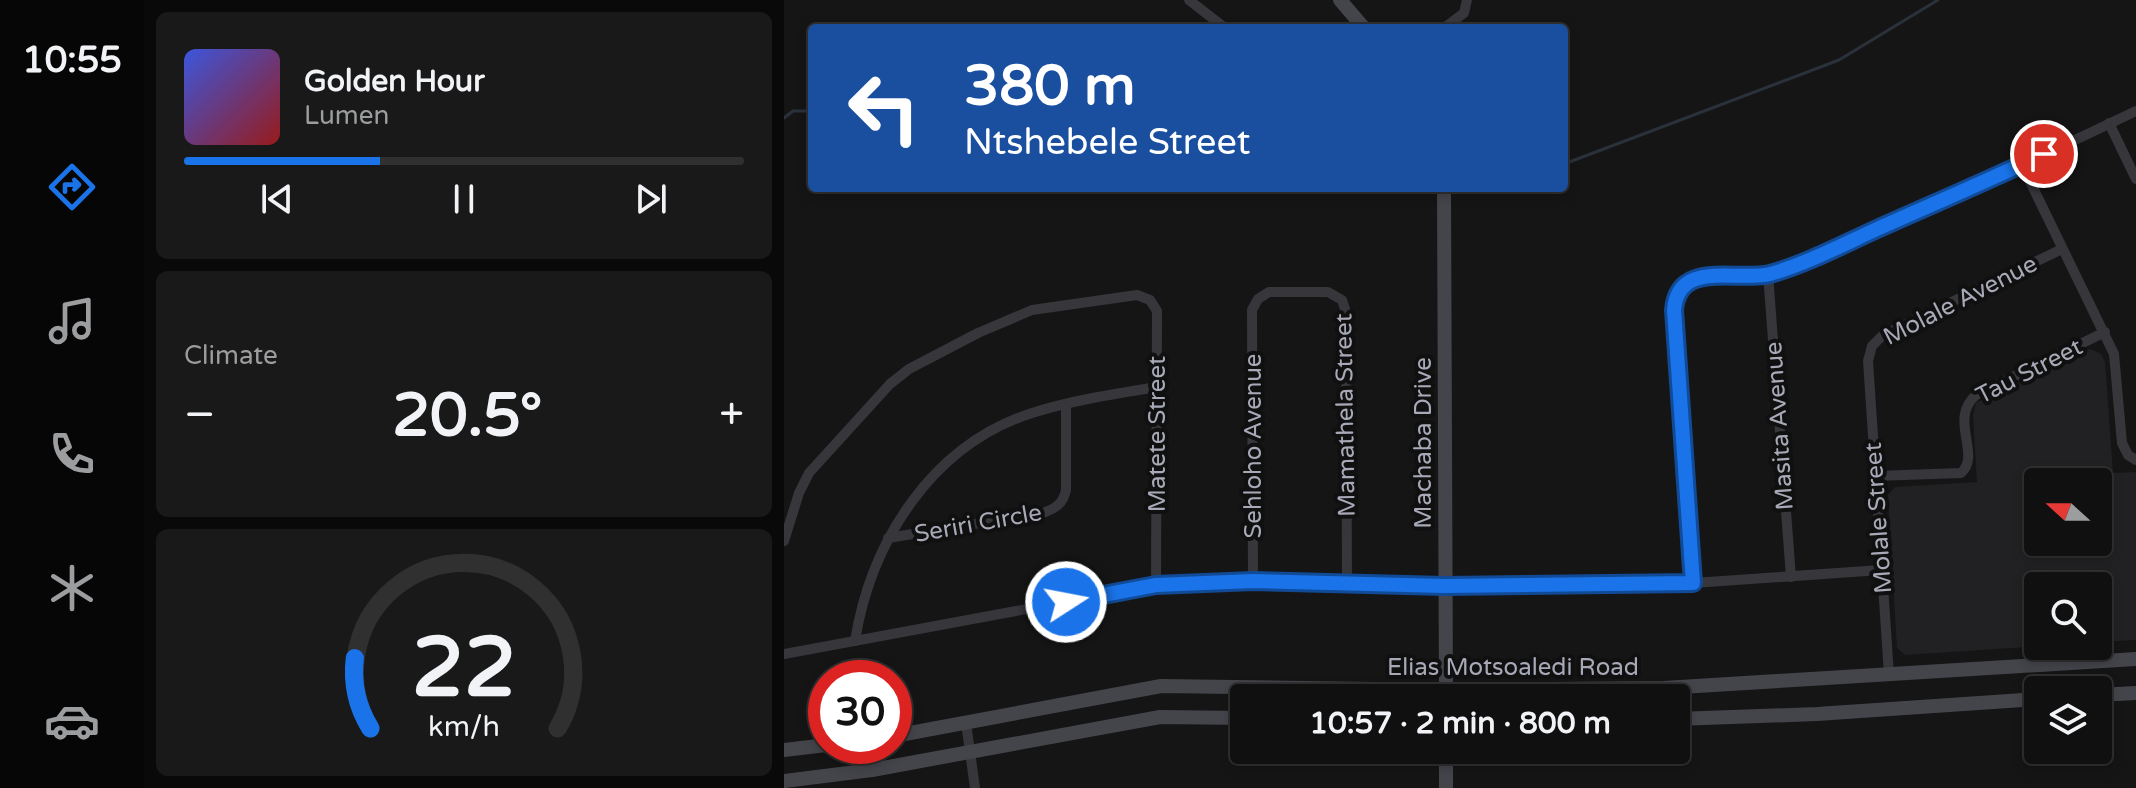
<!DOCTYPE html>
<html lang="en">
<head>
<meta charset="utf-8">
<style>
	body { margin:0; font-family:"Varela Round",sans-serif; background:#191919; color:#f1f3f6; height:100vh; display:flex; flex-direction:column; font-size:30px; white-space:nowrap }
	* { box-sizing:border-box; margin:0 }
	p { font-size:26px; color:#9c9d9f }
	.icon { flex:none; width:44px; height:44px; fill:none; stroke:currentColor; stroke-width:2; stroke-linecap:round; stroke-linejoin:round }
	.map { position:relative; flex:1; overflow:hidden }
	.sheet { display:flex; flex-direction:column; gap:12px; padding:12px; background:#090909; width:640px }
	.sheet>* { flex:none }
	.top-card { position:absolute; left:24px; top:24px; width:760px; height:168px; border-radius:8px; box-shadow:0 4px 12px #0003,0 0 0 2px #303030; background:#1a4fa0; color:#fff; overflow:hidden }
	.needle { width:52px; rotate:291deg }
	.fabs { position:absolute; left:1240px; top:468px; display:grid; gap:16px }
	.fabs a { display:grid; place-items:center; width:88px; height:88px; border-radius:8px; background:#101010; box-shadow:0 4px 12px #0003,0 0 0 2px #303030; font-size:40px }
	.speed { position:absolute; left:24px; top:660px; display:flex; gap:16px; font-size:40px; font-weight:700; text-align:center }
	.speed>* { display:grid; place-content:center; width:104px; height:104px; border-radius:50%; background:#101010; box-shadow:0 4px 12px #0003,0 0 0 2px #303030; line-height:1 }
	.speed .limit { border:12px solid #d22; background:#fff; color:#111 }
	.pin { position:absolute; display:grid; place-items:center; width:68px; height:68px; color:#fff; margin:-34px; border:4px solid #fff; border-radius:50%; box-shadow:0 2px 8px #0007 }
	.me { position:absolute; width:88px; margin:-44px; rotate:79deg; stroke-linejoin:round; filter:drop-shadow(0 0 6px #0008) }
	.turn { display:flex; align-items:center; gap:28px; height:168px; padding:0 24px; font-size:36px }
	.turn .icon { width:104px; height:104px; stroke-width:2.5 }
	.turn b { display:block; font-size:56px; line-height:68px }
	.big { font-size:60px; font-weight:700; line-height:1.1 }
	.sheet .card { flex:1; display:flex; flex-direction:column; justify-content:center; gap:12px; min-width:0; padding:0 28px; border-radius:12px; background:#191919 }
	.sheet .dial { align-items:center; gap:0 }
	.dial svg { height:208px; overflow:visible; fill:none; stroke:#303030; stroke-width:7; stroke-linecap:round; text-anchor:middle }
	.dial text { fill:#f1f3f6; stroke:none }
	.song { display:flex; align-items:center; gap:24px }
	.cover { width:96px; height:96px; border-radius:12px; background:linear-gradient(135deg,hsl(230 70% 55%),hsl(0 70% 35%)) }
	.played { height:8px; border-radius:4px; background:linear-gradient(90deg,#1a73e8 35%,#303030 35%) }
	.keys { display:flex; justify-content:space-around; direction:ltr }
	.heat { display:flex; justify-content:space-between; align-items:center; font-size:44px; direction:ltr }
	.trip { position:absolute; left:446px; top:684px; width:460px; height:80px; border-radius:8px; background:#101010; box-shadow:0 4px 12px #0003,0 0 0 2px #303030; font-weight:700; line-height:80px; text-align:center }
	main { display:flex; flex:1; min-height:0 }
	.tab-bar { display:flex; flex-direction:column; width:144px; justify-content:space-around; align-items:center; background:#060606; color:#9c9d9f }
	.tab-bar .icon { width:56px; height:56px }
	.tab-bar .selected { color:#1a73e8 }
	.tab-bar b { font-size:36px; color:#f1f3f6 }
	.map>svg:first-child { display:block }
	.built { fill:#212123; fill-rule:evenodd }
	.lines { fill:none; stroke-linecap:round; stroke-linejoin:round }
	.stream { stroke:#2b313a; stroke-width:3 }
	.street { stroke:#36363b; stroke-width:10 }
	.secondary { stroke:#44454b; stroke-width:14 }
	.route-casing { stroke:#114b97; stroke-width:20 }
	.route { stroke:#1a73e8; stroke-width:14 }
	.labels { text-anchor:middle; stroke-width:8; stroke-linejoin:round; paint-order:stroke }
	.street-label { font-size:24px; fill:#a7a9b6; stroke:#101011 }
</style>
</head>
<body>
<main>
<nav class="tab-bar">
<b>10:55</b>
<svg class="icon selected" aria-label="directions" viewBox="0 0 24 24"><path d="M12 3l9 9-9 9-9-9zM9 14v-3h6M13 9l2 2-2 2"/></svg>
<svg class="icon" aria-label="music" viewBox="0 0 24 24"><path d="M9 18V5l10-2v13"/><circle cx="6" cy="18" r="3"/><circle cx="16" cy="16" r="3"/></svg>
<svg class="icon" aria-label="phone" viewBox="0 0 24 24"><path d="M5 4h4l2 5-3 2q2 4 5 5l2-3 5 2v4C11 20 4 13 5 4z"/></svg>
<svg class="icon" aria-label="climate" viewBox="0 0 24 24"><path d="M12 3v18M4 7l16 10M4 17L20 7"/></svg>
<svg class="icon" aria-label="car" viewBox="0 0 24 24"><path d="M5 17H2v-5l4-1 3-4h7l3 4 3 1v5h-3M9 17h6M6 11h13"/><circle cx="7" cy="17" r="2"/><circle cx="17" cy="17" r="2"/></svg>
</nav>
<section class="sheet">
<div class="card">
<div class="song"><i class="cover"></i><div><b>Golden Hour</b><p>Lumen</p></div></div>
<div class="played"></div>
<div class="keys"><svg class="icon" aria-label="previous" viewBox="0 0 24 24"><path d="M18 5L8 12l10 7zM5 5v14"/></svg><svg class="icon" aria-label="pause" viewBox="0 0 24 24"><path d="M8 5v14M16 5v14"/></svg><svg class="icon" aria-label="next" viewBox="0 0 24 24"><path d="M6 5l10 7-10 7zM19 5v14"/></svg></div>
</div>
<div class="card"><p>Climate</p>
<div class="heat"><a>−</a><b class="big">20.5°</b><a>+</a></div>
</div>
<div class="card dial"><svg viewBox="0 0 100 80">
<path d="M14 69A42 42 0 1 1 86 69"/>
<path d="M14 69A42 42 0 0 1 8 42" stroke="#1a73e8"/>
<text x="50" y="56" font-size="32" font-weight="700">22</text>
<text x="50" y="72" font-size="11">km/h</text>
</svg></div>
</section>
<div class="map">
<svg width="1352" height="788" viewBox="0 0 1352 788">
	<rect width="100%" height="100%" fill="#151516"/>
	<path class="built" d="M1306 349 1317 354 1321 362 1329 473 1352 472V640L1314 642V586H1254V646H1259L1121 655 1113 648 1104 495 1111 487 1193 482 1189 414 1192 403ZM1254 482H1314V542H1254Z"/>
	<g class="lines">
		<g class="stream">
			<polyline points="0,118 9,111 28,111"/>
			<polyline points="780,164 1055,60 1154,0"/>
		</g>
		<g class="street">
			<polyline points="405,0 441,28"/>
			<polyline points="660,28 680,13 683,0"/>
			<polyline points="1325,123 1352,179"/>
			<polyline points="1238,165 1330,354 1338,443 1344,455 1352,460"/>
			<polyline points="984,274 1007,577"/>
			<path d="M1091 476 1177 473C1198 455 1164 419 1192 395L1321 332"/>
			<path d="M104 538 259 513C272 508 279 504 282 490V404"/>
			<polyline points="0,541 15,493 25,473 106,384 125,369 194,333 248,310 353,295 366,300 373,311 372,585"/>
			<polyline points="469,581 468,310 474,299 485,292 544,292 558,300 562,312 563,584"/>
			<path d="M909 583 890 310C895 260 952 282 986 274 995 271 1005 266 1014 263 1129 217 1241 164 1352 111"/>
			<path d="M71 641C87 541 148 445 248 413 289 400 331 394 373 387"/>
			<polyline points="0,654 372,585 469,581 661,586 909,583 1097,570"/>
			<polyline points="1105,675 1084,361 1088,346 1099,335 1278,249"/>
			<polyline points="182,723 191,788"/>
		</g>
		<g class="secondary">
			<polyline points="556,0 580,28"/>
			<polyline points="660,188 662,698"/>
			<polyline points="1314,695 1352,693"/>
			<polyline points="892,719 1033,714 1254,699"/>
			<polyline points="110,736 377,686 662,690 880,688 1352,659"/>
			<polyline points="0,750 42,745"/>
			<polyline points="0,781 88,770 376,717 460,718"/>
			<polyline points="662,788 662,750"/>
		</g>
	</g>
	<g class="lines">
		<g class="route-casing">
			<path id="route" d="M282 602 372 585 469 581 661 586 909 583 890 310C894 259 953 282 986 274 1022 264 1058 245 1093 229 1149 204 1205 180 1260 154"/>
		</g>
		<use href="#route" class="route"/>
	</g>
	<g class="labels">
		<g class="street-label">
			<text transform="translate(1176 300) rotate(-27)" y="8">Molale Avenue</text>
			<text transform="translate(1245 371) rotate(-27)" y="8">Tau Street</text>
			<text transform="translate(561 415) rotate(-91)" y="8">Mamathela Street</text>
			<text transform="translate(995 426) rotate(-94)" y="8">Masita Avenue</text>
			<text transform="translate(373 434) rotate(-90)" y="8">Matete Street</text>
			<text transform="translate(639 443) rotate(-90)" y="8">Machaba Drive</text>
			<text transform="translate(469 446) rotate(-90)" y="8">Sehloho Avenue</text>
			<text transform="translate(1094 518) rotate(-94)" y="8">Molale Street</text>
			<text transform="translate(194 523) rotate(-10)" y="8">Seriri Circle</text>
			<text x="729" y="675">Elias Motsoaledi Road</text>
		</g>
	</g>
</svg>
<div class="fabs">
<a><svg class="needle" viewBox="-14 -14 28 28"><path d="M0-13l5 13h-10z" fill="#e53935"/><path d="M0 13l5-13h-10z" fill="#9c9d9f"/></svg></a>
<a><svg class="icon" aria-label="search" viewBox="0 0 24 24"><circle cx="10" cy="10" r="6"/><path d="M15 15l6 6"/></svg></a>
<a><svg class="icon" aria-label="layers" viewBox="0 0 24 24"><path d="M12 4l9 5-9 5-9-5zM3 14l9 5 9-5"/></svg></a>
</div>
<div class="speed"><div class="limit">30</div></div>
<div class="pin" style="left:1260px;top:154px;background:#d93025"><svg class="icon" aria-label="arrive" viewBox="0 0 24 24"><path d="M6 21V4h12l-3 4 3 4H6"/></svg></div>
<svg class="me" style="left:282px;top:602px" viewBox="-20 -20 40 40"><circle r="17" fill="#1a73e8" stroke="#fff" stroke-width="3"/><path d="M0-11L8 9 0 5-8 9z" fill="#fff"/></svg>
<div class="trip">10:57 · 2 min · 800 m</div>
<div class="top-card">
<div class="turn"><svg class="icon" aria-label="left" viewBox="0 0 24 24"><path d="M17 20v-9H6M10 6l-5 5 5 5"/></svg><div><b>380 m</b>Ntshebele Street</div></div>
</div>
</div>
</main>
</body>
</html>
